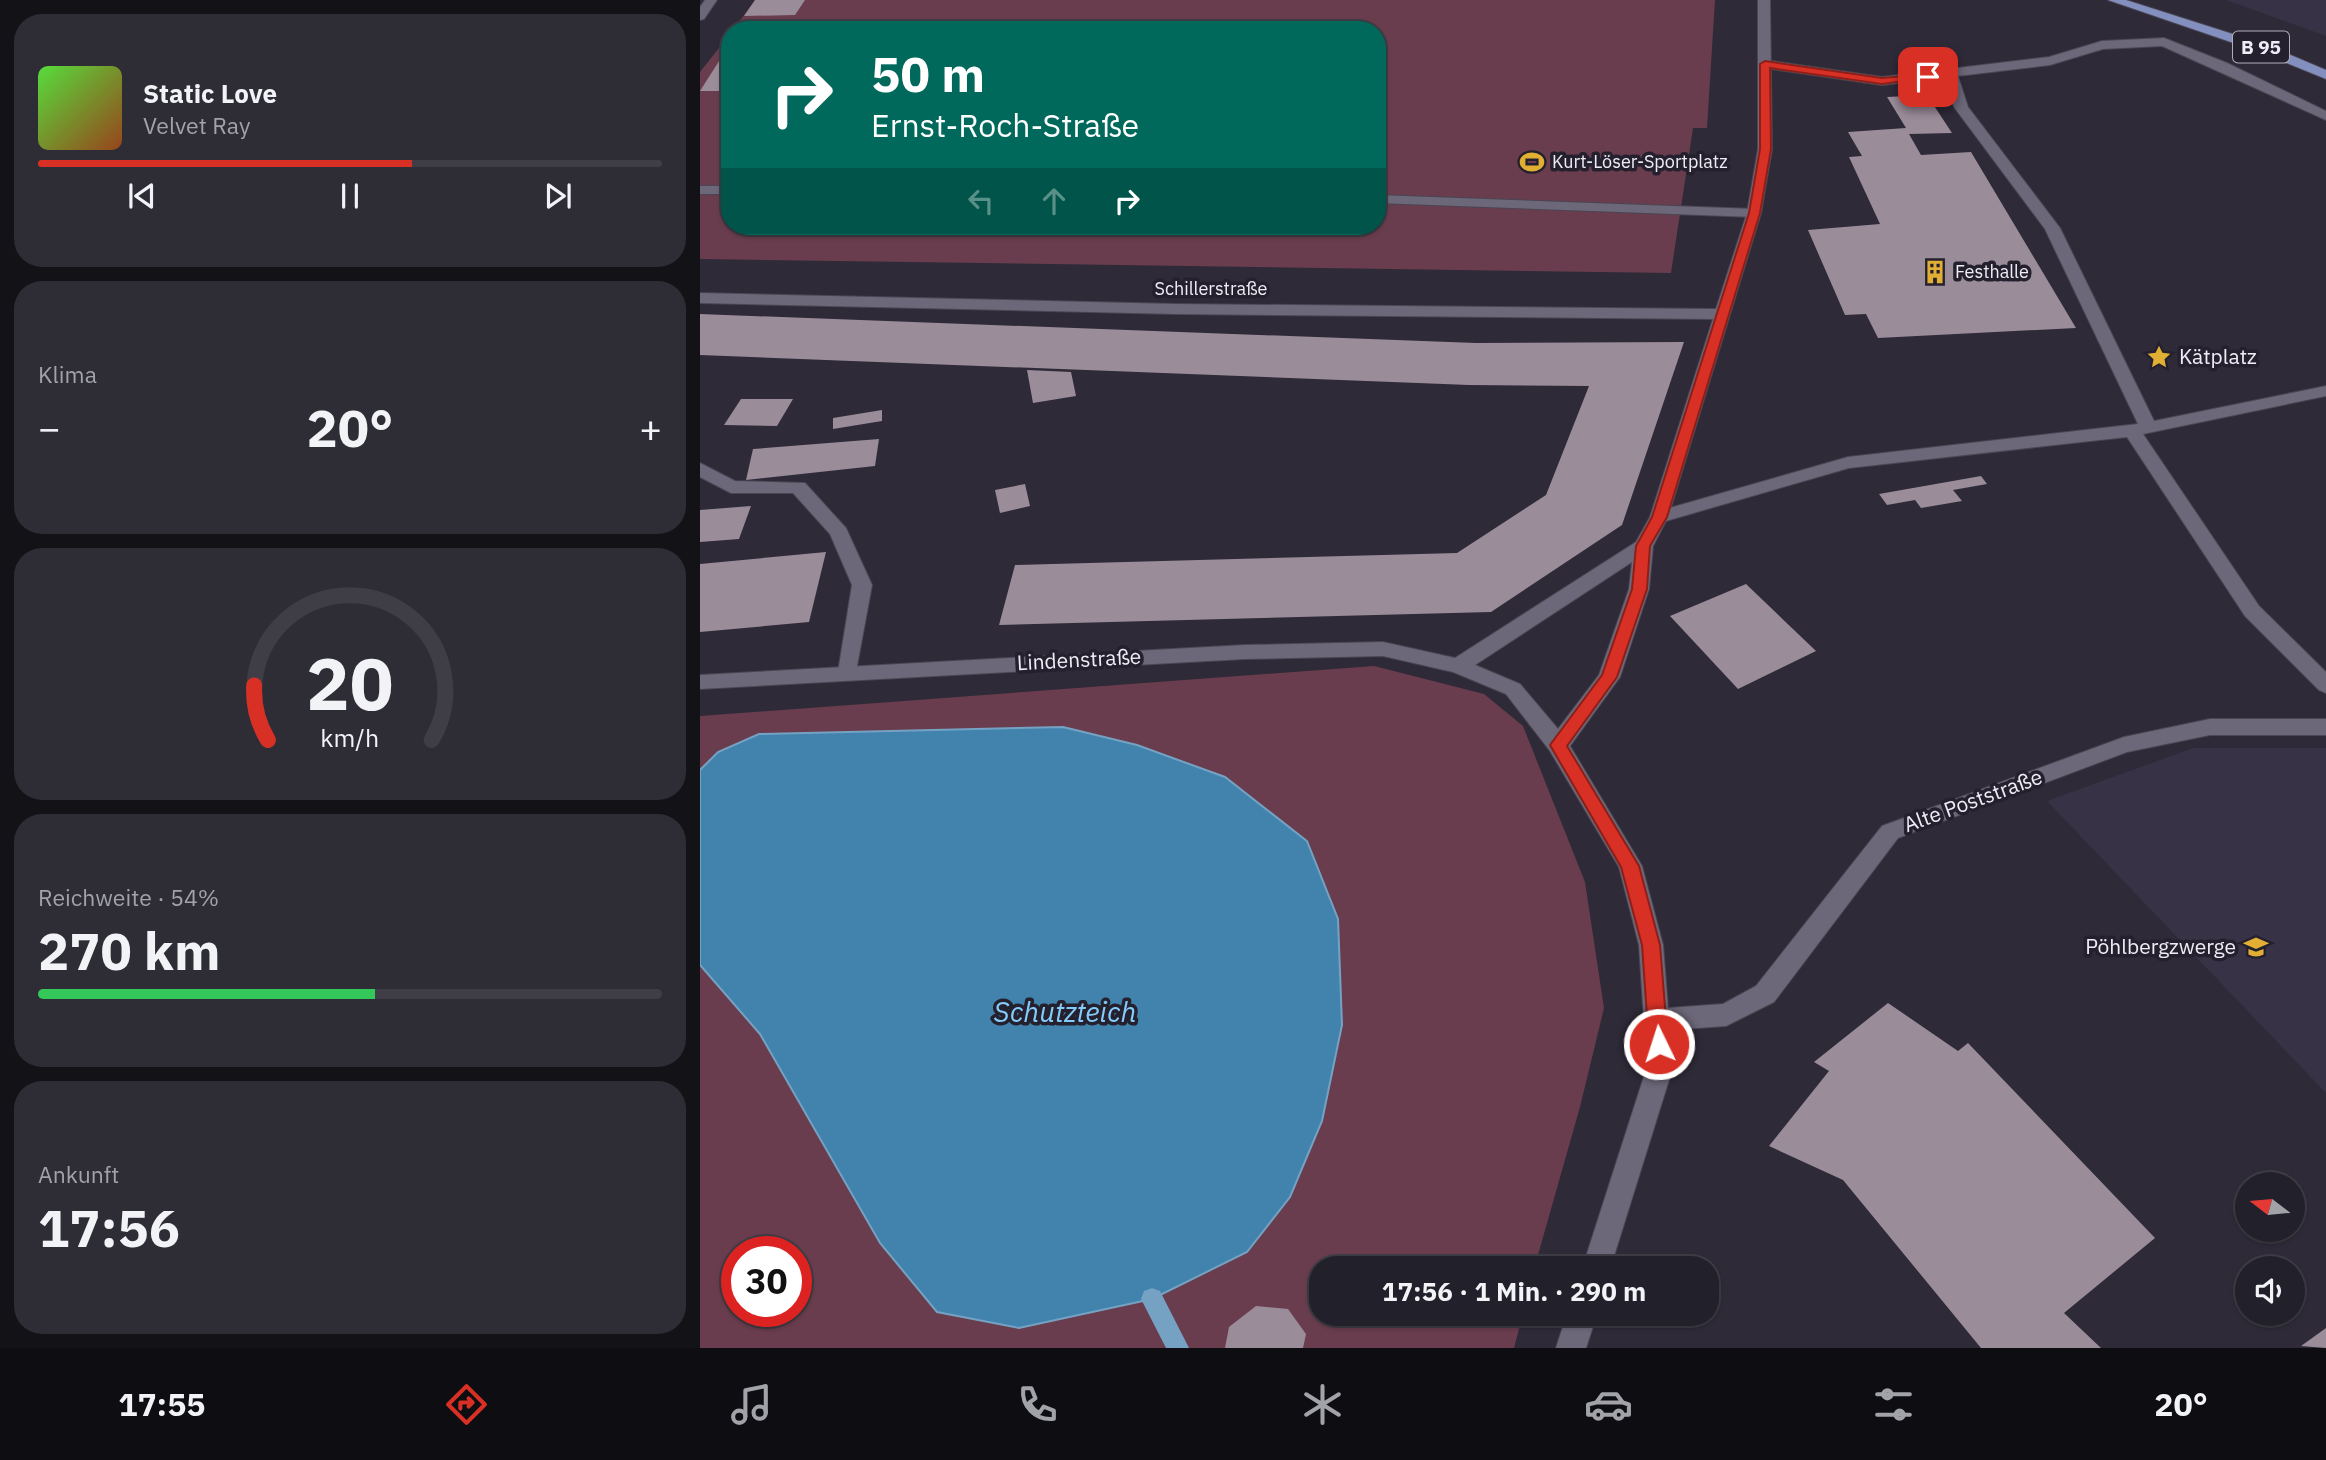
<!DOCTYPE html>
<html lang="de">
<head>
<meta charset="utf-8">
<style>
	body { margin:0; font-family:"IBM Plex Sans",sans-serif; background:#2e2d36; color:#f1f3f6; height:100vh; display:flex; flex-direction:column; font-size:26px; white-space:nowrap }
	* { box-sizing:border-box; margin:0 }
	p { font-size:23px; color:#a2a3a8 }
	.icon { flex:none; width:38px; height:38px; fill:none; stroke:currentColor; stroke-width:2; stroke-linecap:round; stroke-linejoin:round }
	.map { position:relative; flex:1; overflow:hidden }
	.panel { display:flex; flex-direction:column; gap:14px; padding:14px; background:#131217; width:700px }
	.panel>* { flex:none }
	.top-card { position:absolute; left:21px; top:21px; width:665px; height:214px; border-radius:28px; box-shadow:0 2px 5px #0004,0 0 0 2px #3f3e47; background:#00695c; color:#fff; overflow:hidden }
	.needle { width:46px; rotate:286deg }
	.buttons { position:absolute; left:1535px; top:1172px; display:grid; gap:14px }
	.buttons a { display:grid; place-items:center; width:70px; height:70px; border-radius:50%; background:#22202a; box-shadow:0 2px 5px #0004,0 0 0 2px #3f3e47; font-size:35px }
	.speed { position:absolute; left:21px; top:1236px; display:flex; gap:14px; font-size:35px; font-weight:700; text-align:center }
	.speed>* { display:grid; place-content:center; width:91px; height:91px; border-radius:50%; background:#22202a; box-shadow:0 2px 5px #0004,0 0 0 2px #3f3e47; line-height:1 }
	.speed .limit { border:10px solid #d22; background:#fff; color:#111 }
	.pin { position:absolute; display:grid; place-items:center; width:60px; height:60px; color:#fff; margin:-30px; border-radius:14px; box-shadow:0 4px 10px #0006 }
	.me { position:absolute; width:77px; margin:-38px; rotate:356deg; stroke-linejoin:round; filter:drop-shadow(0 0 5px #0008) }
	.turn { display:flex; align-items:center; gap:24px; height:147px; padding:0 35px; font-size:32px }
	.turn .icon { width:91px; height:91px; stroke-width:2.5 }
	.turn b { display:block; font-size:49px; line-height:60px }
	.lanes { display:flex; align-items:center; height:66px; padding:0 35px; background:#0003; justify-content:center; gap:35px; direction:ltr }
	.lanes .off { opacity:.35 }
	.big { font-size:52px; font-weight:700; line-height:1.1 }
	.panel .tile { flex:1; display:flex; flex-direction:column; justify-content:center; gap:10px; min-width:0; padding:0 24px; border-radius:28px; background:#2e2d36 }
	.panel .dial { align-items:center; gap:0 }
	.dial svg { height:182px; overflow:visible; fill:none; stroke:#3f3e47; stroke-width:7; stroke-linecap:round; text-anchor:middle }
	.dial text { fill:#f1f3f6; stroke:none }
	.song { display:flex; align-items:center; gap:21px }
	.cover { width:84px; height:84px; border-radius:10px; background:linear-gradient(135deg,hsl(110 70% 55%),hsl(20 70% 35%)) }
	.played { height:7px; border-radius:4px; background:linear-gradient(90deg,#d93025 60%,#3f3e47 60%) }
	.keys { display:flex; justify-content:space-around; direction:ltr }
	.heat { display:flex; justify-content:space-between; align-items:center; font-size:38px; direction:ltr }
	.charge { height:10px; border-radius:5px; background:linear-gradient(90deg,#34c759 54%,#3f3e47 0) }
	.trip { position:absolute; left:609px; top:1256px; width:410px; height:70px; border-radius:28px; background:#22202a; box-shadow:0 2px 5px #0004,0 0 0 2px #3f3e47; font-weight:700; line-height:70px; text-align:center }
	.dock { display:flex; height:112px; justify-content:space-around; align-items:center; background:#0e0d11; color:#a2a3a8 }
	.dock .icon { width:49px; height:49px }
	.dock .selected { color:#d93025 }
	.dock b { font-size:32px; color:#f1f3f6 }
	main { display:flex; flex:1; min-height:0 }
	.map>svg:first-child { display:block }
	.built { fill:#383246 }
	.green { fill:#693d4d; fill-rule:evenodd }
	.water { fill:#4183ad; stroke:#75a2c3; stroke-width:2 }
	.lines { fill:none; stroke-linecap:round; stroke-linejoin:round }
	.stream { fill:#75a2c3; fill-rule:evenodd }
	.building { fill:#9b8c9a }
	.lane-casing { stroke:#4a4653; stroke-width:2 }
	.street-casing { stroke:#4a4653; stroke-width:2 }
	.primary-casing { stroke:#4a4653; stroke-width:2 }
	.lane { fill:#6d6879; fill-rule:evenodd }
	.street { fill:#6d6879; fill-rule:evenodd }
	.primary { fill:#8390bf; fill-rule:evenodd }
	.route { fill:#d93025; stroke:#8d1f18; stroke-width:2 }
	.labels { text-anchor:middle; stroke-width:7; stroke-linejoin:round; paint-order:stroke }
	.far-poi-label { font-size:18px; fill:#eeecf6; stroke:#24202e; text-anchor:start }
	.far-street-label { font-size:18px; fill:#eeecf6; stroke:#24202e }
	.shield { fill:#24202e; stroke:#b1afba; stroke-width:2 }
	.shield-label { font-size:19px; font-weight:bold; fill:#eeecf6 }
	.poi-label { font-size:21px; fill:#eeecf6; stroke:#24202e; text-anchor:start }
	.street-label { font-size:21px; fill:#eeecf6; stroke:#24202e }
	.near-water-label { font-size:28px; font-style:italic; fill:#84cbfb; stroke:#24202e }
</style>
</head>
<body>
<main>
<section class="panel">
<div class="tile">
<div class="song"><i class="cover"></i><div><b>Static Love</b><p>Velvet Ray</p></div></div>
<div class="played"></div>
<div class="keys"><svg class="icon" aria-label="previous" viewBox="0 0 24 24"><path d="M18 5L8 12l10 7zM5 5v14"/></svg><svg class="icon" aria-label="pause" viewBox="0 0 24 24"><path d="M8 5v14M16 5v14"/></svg><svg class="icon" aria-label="next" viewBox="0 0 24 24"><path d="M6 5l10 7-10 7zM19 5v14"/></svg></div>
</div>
<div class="tile"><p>Klima</p>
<div class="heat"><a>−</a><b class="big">20°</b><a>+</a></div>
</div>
<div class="tile dial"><svg viewBox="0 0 100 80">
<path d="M14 69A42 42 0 1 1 86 69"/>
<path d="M14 69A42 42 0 0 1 8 45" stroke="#d93025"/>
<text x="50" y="56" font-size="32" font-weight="700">20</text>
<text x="50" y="72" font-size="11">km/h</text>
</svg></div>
<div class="tile"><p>Reichweite · 54%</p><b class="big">270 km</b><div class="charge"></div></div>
<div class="tile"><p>Ankunft</p><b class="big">17:56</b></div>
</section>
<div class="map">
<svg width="1626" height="1348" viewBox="0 0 1626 1348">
	<rect width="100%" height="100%" fill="#2e2a38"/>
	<g class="built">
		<polygon points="1526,0 1626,0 1626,36"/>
		<polygon points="1493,748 1626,748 1626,1093 1347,801"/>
	</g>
	<g class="green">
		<polygon points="55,0 1015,0 1007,128 993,128 971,273 0,259 0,72 30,34 30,226 677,226 677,30 33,30"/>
		<path d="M674 666 784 694 823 726 885 882 904 1008 880 1107 834 1269H621V1314H823L814 1348H0V716ZM37 1251H96V1311H37Z"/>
	</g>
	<polygon class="water" points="363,727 437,745 525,777 607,841 638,919 642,1025 622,1121 590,1197 547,1252 452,1299 319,1328 237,1312 180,1243 60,1034 0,965 0,770 18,752 59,734"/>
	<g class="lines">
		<polygon class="stream" points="452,1288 460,1291 489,1348 466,1348 441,1299 444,1291"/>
	</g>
	<g class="building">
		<polygon points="55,0 105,0 95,15 44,16"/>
		<polygon points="30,54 30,91 0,91 21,58"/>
		<polygon points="1227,95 1252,133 1209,134 1221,155 1271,152 1376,328 1178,338 1166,314 1145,315 1108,230 1180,224 1149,157 1162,156 1148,132 1206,128 1187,97"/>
		<polygon points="0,314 776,343 984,342 922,525 791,612 299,625 315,565 757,553 846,495 889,386 769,385 0,355"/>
		<polygon points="327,370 371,372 376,396 333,403"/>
		<polygon points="41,399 93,399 77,426 24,425"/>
		<polygon points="182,410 182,421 133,429 133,418"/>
		<polygon points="179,439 175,466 46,480 53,449"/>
		<polygon points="1281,476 1287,484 1253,490 1262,501 1221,508 1215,500 1187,505 1179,494"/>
		<polygon points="325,484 330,506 300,513 295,490"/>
		<polygon points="51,506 39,539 0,542 0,510"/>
		<polygon points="126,552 109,622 0,632 0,564"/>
		<polygon points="1046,584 1116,651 1038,689 970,616"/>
		<polygon points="1188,1003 1258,1051 1268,1043 1455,1238 1364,1313 1401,1348 1281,1348 1143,1180 1069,1146 1129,1071 1114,1062"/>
		<polygon points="556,1306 588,1309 606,1334 603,1348 525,1348 529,1327"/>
		<polygon points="1626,1328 1626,1348 1601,1346"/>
	</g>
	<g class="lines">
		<g class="lane-casing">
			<g id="lane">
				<polygon points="1464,38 1527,63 1626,111 1626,120 1462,46 1403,49 1350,65 1258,76 1268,107 1360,228 1454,421 1626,386 1626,396 1443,434 1559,606 1626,672 1626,693 1619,690 1545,616 1427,437 1149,468 966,521 952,521 950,517 952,513 1148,457 1438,424 1345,229 1254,107 1245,77 1182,85 1065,68 1058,64 1065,60 1182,77 1349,57 1402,41"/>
				<rect x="0" y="186" width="30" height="8"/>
				<polygon points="677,195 1054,209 1061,213 1054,217 677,203"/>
				<polygon points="0,463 35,481 105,483 146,528 172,585 155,677 141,677 138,672 152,585 130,534 93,493 31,493 0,477"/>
			</g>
		</g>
		<g class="street-casing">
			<g id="street">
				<polygon points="5,0 17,0 4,19 0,20 0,7"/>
				<path d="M1058 0H1070L1072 149 1061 213 968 517 953 546 949 589 920 677 870 746 942 866 963 945 968 1008 1023 1004 1056 986 1182 826 1424 737 1510 719H1626V735H1510L1427 752 1198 838 1074 1002 1026 1026 970 1030 973 1067 910 1269H882L947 1067 939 945 919 867 850 751 806 694 753 672 683 656 545 659 0 689V675L545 645 683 642 755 658 936 542 950 517 1013 319 476 314 0 303V293L476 304 1016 309 1047 213 1058 149ZM932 562 929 589 899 675 858 729 820 684 775 665Z"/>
				<polygon points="867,1314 897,1314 886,1348 856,1348"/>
			</g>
		</g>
		<g class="primary-casing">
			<polygon id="primary" points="1408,0 1426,0 1567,45 1626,70 1626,79 1557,51"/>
		</g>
		<use href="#lane" class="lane"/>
		<use href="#street" class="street"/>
		<use href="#primary" class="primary"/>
	</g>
	<polygon class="route" points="1065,61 1182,78 1228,74 1233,77 1182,84 1070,68 1071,149 1060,213 967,517 950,546 947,589 917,677 867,746 939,866 960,945 968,1044 966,1050 959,1052 952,1050 949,1044 942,945 921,867 850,745 902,675 932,589 936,546 952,517 1049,213 1060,149 1060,64"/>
	<defs>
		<g id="stadium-bare" transform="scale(1.89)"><path d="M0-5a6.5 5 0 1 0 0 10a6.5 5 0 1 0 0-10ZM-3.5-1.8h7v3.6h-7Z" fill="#e1af34" stroke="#24202e" stroke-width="2.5" paint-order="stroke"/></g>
		<g id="building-bare" transform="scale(1.89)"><path d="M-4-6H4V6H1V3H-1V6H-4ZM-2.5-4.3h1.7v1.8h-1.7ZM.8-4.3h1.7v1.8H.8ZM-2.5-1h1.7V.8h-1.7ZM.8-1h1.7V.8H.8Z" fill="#e1af34" stroke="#24202e" stroke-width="2.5" paint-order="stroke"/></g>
		<g id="sight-bare" transform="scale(1.89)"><path d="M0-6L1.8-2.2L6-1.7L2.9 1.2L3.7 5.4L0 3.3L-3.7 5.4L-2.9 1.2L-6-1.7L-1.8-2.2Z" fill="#e1af34" stroke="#24202e" stroke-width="2.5" paint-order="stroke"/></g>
		<g id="school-bare" transform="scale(1.89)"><path d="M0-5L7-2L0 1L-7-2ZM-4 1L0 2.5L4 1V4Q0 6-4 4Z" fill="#e1af34" stroke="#24202e" stroke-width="2.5" paint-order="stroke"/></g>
	</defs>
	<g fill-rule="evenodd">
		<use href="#stadium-bare" x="832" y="162"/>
		<use href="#building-bare" x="1235" y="272"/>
		<use href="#sight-bare" x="1459" y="357"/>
		<use href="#school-bare" x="1556" y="947"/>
	</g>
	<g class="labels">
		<g class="far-poi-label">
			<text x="852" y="168">Kurt-Löser-Sportplatz</text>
			<text x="1255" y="278">Festhalle</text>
		</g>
		<g class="far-street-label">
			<text x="511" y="295">Schillerstraße</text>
		</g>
		<rect class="shield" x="1533" y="31.5" width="56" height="31" rx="5"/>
		<g class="shield-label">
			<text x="1561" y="54">B 95</text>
		</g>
		<g class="poi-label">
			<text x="1479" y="364">Kätplatz</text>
			<text x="1536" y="954" text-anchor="end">Pöhlbergzwerge</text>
		</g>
		<g class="street-label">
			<text transform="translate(379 660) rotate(-3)" y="7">Lindenstraße</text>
			<text transform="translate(1273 801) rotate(-20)" y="7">Alte Poststraße</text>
		</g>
		<g class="near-water-label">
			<text x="365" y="1022">Schutzteich</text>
		</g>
	</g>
</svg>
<div class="buttons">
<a><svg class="needle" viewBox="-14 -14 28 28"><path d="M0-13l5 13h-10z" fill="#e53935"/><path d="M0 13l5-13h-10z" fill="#a2a3a8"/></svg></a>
<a><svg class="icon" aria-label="sound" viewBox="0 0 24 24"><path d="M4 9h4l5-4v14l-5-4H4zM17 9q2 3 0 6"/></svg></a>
</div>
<div class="speed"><div class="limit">30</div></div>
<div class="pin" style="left:1228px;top:77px;background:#d93025"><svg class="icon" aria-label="arrive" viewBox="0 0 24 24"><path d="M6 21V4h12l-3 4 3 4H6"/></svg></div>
<svg class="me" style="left:959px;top:1044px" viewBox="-20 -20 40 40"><circle r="17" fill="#d93025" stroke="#fff" stroke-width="3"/><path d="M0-11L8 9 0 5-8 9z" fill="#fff"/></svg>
<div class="trip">17:56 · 1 Min. · 290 m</div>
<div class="top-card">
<div class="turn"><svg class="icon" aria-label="right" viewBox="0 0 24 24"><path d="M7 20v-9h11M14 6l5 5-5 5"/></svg><div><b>50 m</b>Ernst-Roch-Straße</div></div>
<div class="lanes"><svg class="icon off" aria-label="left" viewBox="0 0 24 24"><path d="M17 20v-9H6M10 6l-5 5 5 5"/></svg><svg class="icon off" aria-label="ahead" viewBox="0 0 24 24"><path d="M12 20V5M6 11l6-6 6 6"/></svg><svg class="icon" aria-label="right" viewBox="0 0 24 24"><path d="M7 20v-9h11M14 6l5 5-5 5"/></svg></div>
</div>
</div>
</main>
<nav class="dock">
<b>17:55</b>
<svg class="icon selected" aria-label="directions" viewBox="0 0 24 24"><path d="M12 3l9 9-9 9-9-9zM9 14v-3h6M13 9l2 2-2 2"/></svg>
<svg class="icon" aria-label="music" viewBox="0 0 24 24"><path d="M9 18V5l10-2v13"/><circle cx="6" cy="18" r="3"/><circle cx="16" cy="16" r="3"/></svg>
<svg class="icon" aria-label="phone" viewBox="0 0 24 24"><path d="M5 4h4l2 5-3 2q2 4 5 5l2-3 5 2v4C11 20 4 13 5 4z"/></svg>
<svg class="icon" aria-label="climate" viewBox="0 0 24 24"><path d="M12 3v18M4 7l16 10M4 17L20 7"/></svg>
<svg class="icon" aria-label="car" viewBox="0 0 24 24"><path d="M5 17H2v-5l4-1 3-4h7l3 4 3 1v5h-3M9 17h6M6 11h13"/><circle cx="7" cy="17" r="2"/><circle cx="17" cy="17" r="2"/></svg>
<svg class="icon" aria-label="filters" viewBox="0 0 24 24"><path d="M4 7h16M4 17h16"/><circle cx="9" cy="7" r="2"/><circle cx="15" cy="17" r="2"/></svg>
<b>20°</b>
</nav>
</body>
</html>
